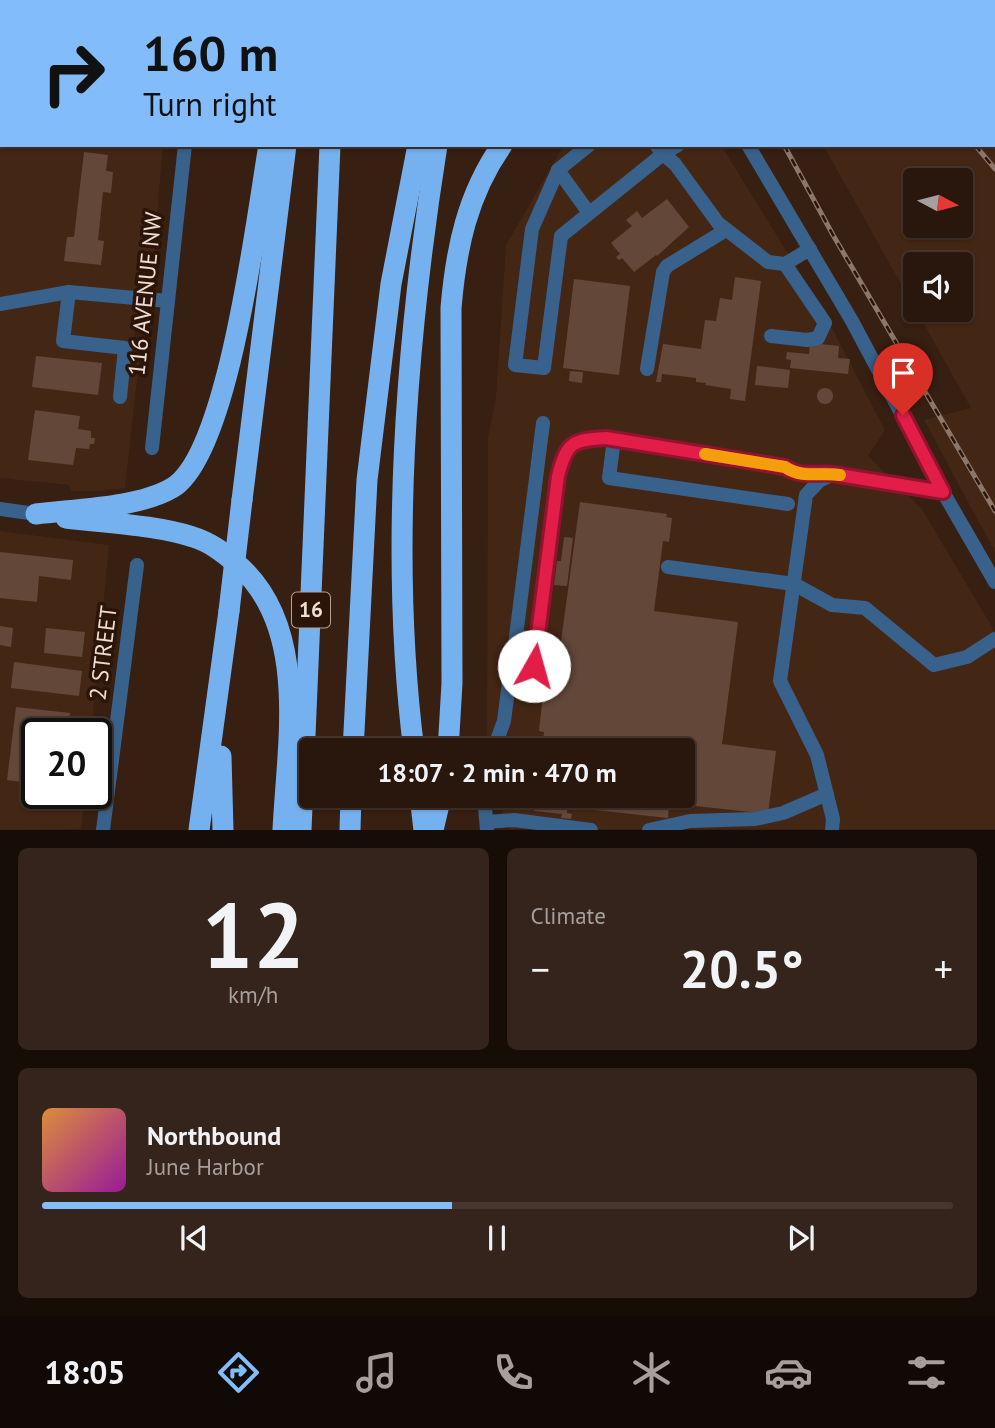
<!DOCTYPE html>
<html lang="en">
<head>
<meta charset="utf-8">
<style>
	body { margin:0; font-family:"PT Sans",sans-serif; background:#35241b; color:#f1f3f6; height:100vh; display:flex; flex-direction:column; font-size:26px; white-space:nowrap }
	* { box-sizing:border-box; margin:0 }
	p { font-size:23px; color:#a59f9d }
	.icon { flex:none; width:38px; height:38px; fill:none; stroke:currentColor; stroke-width:2; stroke-linecap:round; stroke-linejoin:round }
	.map { position:relative; height:830px; overflow:hidden }
	.side { display:flex; flex-direction:column; gap:18px; padding:18px; background:#170d07; flex:1 }
	.side>* { flex:none }
	.banner { position:absolute; left:0px; top:0px; width:996px; height:147px; box-shadow:0 2px 5px #0004,0 0 0 2px #45362e; background:#82bcfa; color:#111; overflow:hidden }
	.needle { width:46px; rotate:97deg }
	.fabs { position:absolute; left:903px; top:168px; display:grid; gap:14px }
	.fabs a { display:grid; place-items:center; width:70px; height:70px; border-radius:7px; background:#29170d; box-shadow:0 2px 5px #0004,0 0 0 2px #45362e; font-size:35px }
	.speed { position:absolute; left:21px; top:718px; display:flex; gap:14px; font-size:35px; font-weight:700; text-align:center }
	.speed>* { display:grid; place-content:center; width:91px; height:91px; border-radius:50%; background:#29170d; box-shadow:0 2px 5px #0004,0 0 0 2px #45362e; line-height:1 }
	.speed .limit { border:4px solid #111; border-radius:10px; background:#fff; color:#111 }
	.pin { position:absolute; display:grid; place-items:center; width:60px; height:60px; color:#fff; margin:-72px -30px; border-radius:50% 50% 50% 0; rotate:-45deg; box-shadow:0 0 7px #0007 }
	.pin .icon { rotate:45deg }
	.me { position:absolute; width:77px; margin:-38px; rotate:7deg; stroke-linejoin:round; filter:drop-shadow(0 0 5px #0008) }
	.turn { display:flex; align-items:center; gap:24px; height:147px; padding:0 28px; font-size:32px }
	.turn .icon { width:91px; height:91px; stroke-width:2.5 }
	.turn b { display:block; font-size:49px; line-height:60px }
	.big { font-size:52px; font-weight:700; line-height:1.1 }
	.side .widget { flex:1; display:flex; flex-direction:column; justify-content:center; gap:10px; min-width:0; padding:0 24px; border-radius:10px; background:#35241b }
	.side .dial { align-items:center; gap:0 }
	.dial b { font-size:91px; line-height:1 }
	.song { display:flex; align-items:center; gap:21px }
	.cover { width:84px; height:84px; border-radius:10px; background:linear-gradient(135deg,hsl(30 70% 55%),hsl(300 70% 35%)) }
	.played { height:7px; border-radius:4px; background:linear-gradient(90deg,#82bcfa 45%,#45362e 45%) }
	.keys { display:flex; justify-content:space-around; direction:ltr }
	.heat { display:flex; justify-content:space-between; align-items:center; font-size:38px; direction:ltr }
	.side .tiles { flex:1; display:grid; gap:18px; grid-template-columns:1fr 1fr }
	.widget:last-child { grid-column:span 2 }
	.trip { position:absolute; left:299px; top:738px; width:396px; height:70px; border-radius:7px; background:#29170d; box-shadow:0 2px 5px #0004,0 0 0 2px #45362e; font-weight:700; line-height:70px; text-align:center }
	.dock { display:flex; height:112px; justify-content:space-around; align-items:center; background:#100905; color:#a59f9d }
	.dock .icon { width:49px; height:49px }
	.dock .on { color:#82bcfa }
	.dock b { font-size:32px; color:#f1f3f6 }
	.map>svg:first-child { display:block }
	.built { fill:#442614; fill-rule:evenodd }
	.building { fill:#63483a }
	.lines { fill:none; stroke-linecap:round; stroke-linejoin:round }
	.minor { stroke:#38618b; stroke-width:14 }
	.highway { stroke:#76b1ef; stroke-width:21 }
	.rail-casing { stroke:#8c776b; stroke-width:5 }
	.rail { stroke:#2c1508; stroke-width:2.5; stroke-dasharray:8; stroke-linecap:butt }
	.highway-bridge { stroke:#76b1ef; stroke-width:21 }
	.route-casing { stroke:#92132f; stroke-width:18 }
	.route { stroke:#e11d48; stroke-width:12 }
	.slow { stroke:#f59e0b; stroke-width:12 }
	.labels { text-anchor:middle; stroke-width:7; stroke-linejoin:round; paint-order:stroke }
	.shield { fill:#2c1508; stroke:#b4a298; stroke-width:2 }
	.shield-label { font-size:21px; font-weight:bold; fill:#efded5 }
	.street-label { font-size:23px; fill:#efded5; stroke:#2c1508 }
</style>
</head>
<body>
<div class="map">
<svg width="995" height="830" viewBox="0 0 995 830">
	<rect width="100%" height="100%" fill="#371f11"/>
	<g class="built">
		<polygon points="0,0 177,0 2,2 2,64"/>
		<path d="M756 0H995V552L924 420 971 408 916 310H961V264H915V309L823 145H994V2ZM915 180H961V226H915Z"/>
		<polygon points="0,108 2,145 163,145 152,275 142,275 134,340 141,342 125,488 100,491 71,491 69,485 0,478"/>
		<polygon points="564,145 721,145 821,307 885,430 868,456 922,509 995,632 995,829 509,829 497,796 682,796 682,751 487,751 488,438 496,397 506,245"/>
		<polygon points="0,531 109,545 91,733 37,733 37,793 85,793 81,829 0,830"/>
	</g>
	<g class="building">
		<polygon points="84,152 108,155 106,171 113,172 111,193 103,192 98,240 104,241 101,265 64,261 67,237 74,237"/>
		<polygon points="667,199 689,227 657,256 656,255 634,272 622,258 619,260 616,257 620,254 611,243 632,226 626,220 637,211 642,218"/>
		<polygon points="735,277 761,281 745,401 730,399 731,389 705,385 706,383 696,382 696,378 662,374 661,382 656,382 663,344 701,349 705,320 716,321 720,298 732,300"/>
		<polygon points="574,279 630,286 619,375 563,368"/>
		<polygon points="810,343 839,346 838,358 850,359 848,374 790,368 791,360 786,359 787,352 809,354"/>
		<polygon points="36,356 102,363 98,395 32,387"/>
		<polygon points="757,366 790,370 788,388 755,385"/>
		<polygon points="570,371 583,372 582,383 569,381"/>
		<circle cx="825" cy="396" r="8"/>
		<polygon points="35,410 80,416 78,429 91,431 91,438 95,438 94,444 90,444 89,449 76,448 73,465 28,460"/>
		<polygon points="580,502 667,514 666,517 672,518 669,542 663,541 654,611 738,622 722,744 776,751 768,814 669,803 668,818 567,807 567,813 572,814 571,819 561,818 562,814 534,811 535,803 506,800 507,796 682,796 682,751 550,751 542,748 544,732 539,731 545,676 556,678"/>
		<polygon points="564,537 573,538 567,586 554,585 557,561 561,561"/>
		<polygon points="0,552 73,560 71,580 39,576 37,602 0,598"/>
		<polygon points="0,626 13,628 11,647 0,645"/>
		<polygon points="46,628 85,632 82,657 44,653"/>
		<polygon points="14,662 82,671 79,696 11,688"/>
		<polygon points="16,707 70,713 67,733 37,733 37,784 7,780"/>
	</g>
	<g class="lines">
		<g class="minor">
			<polyline points="201,2 201,0"/>
			<polyline points="0,80 2,81"/>
			<polyline points="656,145 663,154 678,145"/>
			<polyline points="748,145 852,321 943,492 995,582"/>
			<polyline points="558,170 589,145"/>
			<polyline points="589,213 558,170 532,229 515,365 544,368 561,236 663,154 675,164 718,223 768,262 785,264 825,323 818,338 807,340 771,336"/>
			<polyline points="785,264 810,249"/>
			<polyline points="69,292 63,341 125,348 120,397"/>
			<polyline points="0,304 69,292 168,301"/>
			<polyline points="647,369 663,272 667,266 726,230"/>
			<polyline points="614,439 609,478 788,504"/>
			<polyline points="152,448 185,145"/>
			<polyline points="0,509 36,514"/>
			<polyline points="668,567 794,584 832,605 865,608 934,665 967,657 995,639"/>
			<polyline points="536,654 514,652 543,423"/>
			<path d="M535 666 558 476C567 443 572 440 606 438L785 467C795 474 815 478 826 473"/>
			<polyline points="493,751 504,721 509,683"/>
			<polyline points="484,796 487,830"/>
			<polyline points="487,822 514,820 591,830"/>
			<polyline points="103,830 137,565"/>
			<polyline points="649,830 690,821 755,819 783,813 827,794"/>
			<polyline points="832,830 833,819 817,755 780,681 806,495 819,481 833,474 943,492"/>
		</g>
		<g class="highway">
			<polyline points="551,0 554,2"/>
			<polyline points="293,2 293,0"/>
			<polyline points="336,2 336,0"/>
			<polyline points="451,2 452,0"/>
			<polyline points="667,2 673,0"/>
			<polyline points="242,500 286,145"/>
			<path d="M36 514C75 509 138 508 172 488 229 455 257 214 269 145"/>
			<path d="M66 518C105 523 156 525 193 537 210 542 224 553 238 565 310 628 287 744 283 830"/>
			<polyline points="353,751 367,480 391,284 418,145"/>
			<path d="M414 751C389 554 406 341 437 145"/>
			<path d="M448 751 452 683 451 308C456 249 467 195 502 145"/>
			<polyline points="221,756 223,830"/>
			<polyline points="420,796 424,830"/>
			<polyline points="199,830 229,611"/>
			<polyline points="301,830 330,145"/>
			<polyline points="350,830 351,796"/>
			<polyline points="433,830 441,796"/>
		</g>
		<g class="rail-casing">
			<g id="rail">
				<polyline points="734,0 735,2"/>
				<polyline points="915,0 915,2"/>
				<polyline points="935,0 935,2"/>
				<polyline points="964,0 964,2"/>
				<polyline points="985,0 986,2"/>
				<polyline points="994,32 995,35"/>
				<polyline points="994,59 995,61"/>
				<polyline points="994,87 995,89"/>
				<polyline points="994,107 995,108"/>
				<polyline points="994,123 995,125"/>
				<polyline points="994,139 995,141"/>
				<polyline points="784,145 833,235 995,511"/>
				<polyline points="975,145 995,169"/>
			</g>
		</g>
		<use href="#rail" class="rail"/>
		<polyline class="highway-bridge" points="229,611 242,500"/>
	</g>
	<g class="lines">
		<g class="route-casing">
			<path id="route" d="M534 666 558 476C567 442 572 440 606 438L785 467C800 478 817 472 833 474L943 492 903 415"/>
		</g>
		<use href="#route" class="route"/>
		<path class="slow" d="M705 454 785 467C802 479 822 472 840 475"/>
	</g>
	<g class="labels">
		<rect class="shield" x="292" y="592.5" width="38" height="35" rx="5"/>
		<g class="shield-label">
			<text x="311" y="617">16</text>
		</g>
		<g class="street-label">
			<text transform="translate(145 294) rotate(-84)" y="8">116 AVENUE NW</text>
			<text transform="translate(103 653) rotate(-83)" y="8">2 STREET</text>
		</g>
	</g>
</svg>
<div class="fabs">
<a><svg class="needle" viewBox="-14 -14 28 28"><path d="M0-13l5 13h-10z" fill="#e53935"/><path d="M0 13l5-13h-10z" fill="#a59f9d"/></svg></a>
<a><svg class="icon" aria-label="sound" viewBox="0 0 24 24"><path d="M4 9h4l5-4v14l-5-4H4zM17 9q2 3 0 6"/></svg></a>
</div>
<div class="speed"><div class="limit">20</div></div>
<div class="pin" style="left:903px;top:415px;background:#d93025"><svg class="icon" aria-label="arrive" viewBox="0 0 24 24"><path d="M6 21V4h12l-3 4 3 4H6"/></svg></div>
<svg class="me" style="left:534px;top:666px" viewBox="-20 -20 40 40"><circle r="19" fill="#fff"/><path d="M0-13L10 11 0 6-10 11z" fill="#e11d48"/></svg>
<div class="trip">18:07 · 2 min · 470 m</div>
<div class="banner">
<div class="turn"><svg class="icon" aria-label="right" viewBox="0 0 24 24"><path d="M7 20v-9h11M14 6l5 5-5 5"/></svg><div><b>160 m</b>Turn right</div></div>
</div>
</div>
<section class="side">
<div class="tiles">
<div class="widget dial"><b>12</b><p>km/h</p></div>
<div class="widget"><p>Climate</p>
<div class="heat"><a>−</a><b class="big">20.5°</b><a>+</a></div>
</div>
<div class="widget">
<div class="song"><i class="cover"></i><div><b>Northbound</b><p>June Harbor</p></div></div>
<div class="played"></div>
<div class="keys"><svg class="icon" aria-label="previous" viewBox="0 0 24 24"><path d="M18 5L8 12l10 7zM5 5v14"/></svg><svg class="icon" aria-label="pause" viewBox="0 0 24 24"><path d="M8 5v14M16 5v14"/></svg><svg class="icon" aria-label="next" viewBox="0 0 24 24"><path d="M6 5l10 7-10 7zM19 5v14"/></svg></div>
</div>
</div>
</section>
<nav class="dock">
<b>18:05</b>
<svg class="icon on" aria-label="directions" viewBox="0 0 24 24"><path d="M12 3l9 9-9 9-9-9zM9 14v-3h6M13 9l2 2-2 2"/></svg>
<svg class="icon" aria-label="music" viewBox="0 0 24 24"><path d="M9 18V5l10-2v13"/><circle cx="6" cy="18" r="3"/><circle cx="16" cy="16" r="3"/></svg>
<svg class="icon" aria-label="phone" viewBox="0 0 24 24"><path d="M5 4h4l2 5-3 2q2 4 5 5l2-3 5 2v4C11 20 4 13 5 4z"/></svg>
<svg class="icon" aria-label="climate" viewBox="0 0 24 24"><path d="M12 3v18M4 7l16 10M4 17L20 7"/></svg>
<svg class="icon" aria-label="car" viewBox="0 0 24 24"><path d="M5 17H2v-5l4-1 3-4h7l3 4 3 1v5h-3M9 17h6M6 11h13"/><circle cx="7" cy="17" r="2"/><circle cx="17" cy="17" r="2"/></svg>
<svg class="icon" aria-label="filters" viewBox="0 0 24 24"><path d="M4 7h16M4 17h16"/><circle cx="9" cy="7" r="2"/><circle cx="15" cy="17" r="2"/></svg>
</nav>
</body>
</html>
